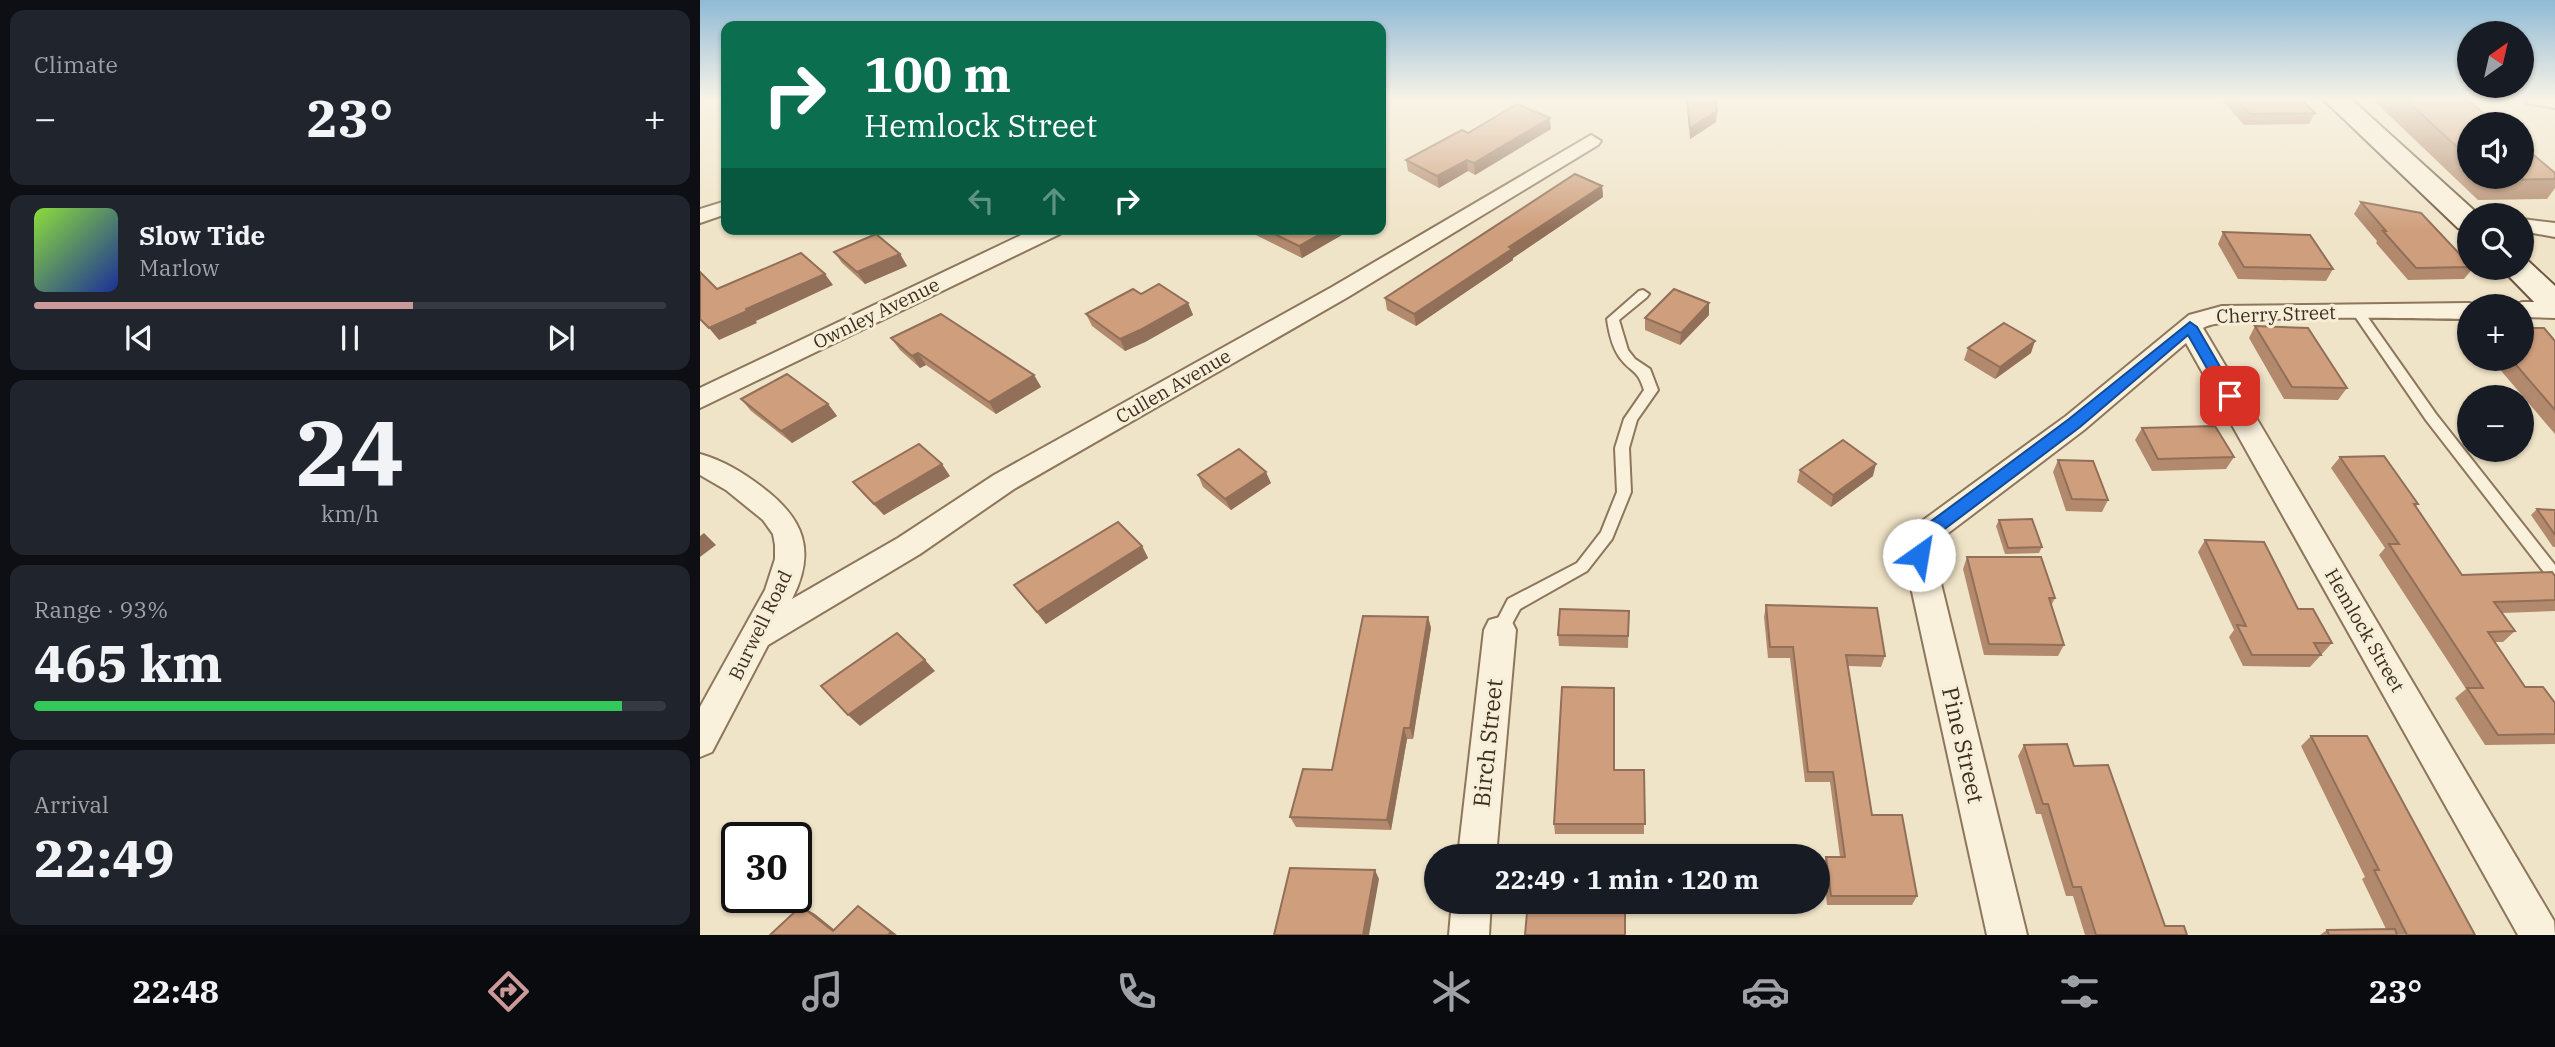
<!DOCTYPE html>
<html lang="en">
<head>
<meta charset="utf-8">
<style>
	body { margin:0; font-family:"IBM Plex Serif",serif; background:#20242c; color:#f1f3f6; height:100vh; display:flex; flex-direction:column; font-size:26px; white-space:nowrap }
	* { box-sizing:border-box; margin:0 }
	p { font-size:23px; color:#9ea1a6 }
	.icon { flex:none; width:38px; height:38px; fill:none; stroke:currentColor; stroke-width:2; stroke-linecap:round; stroke-linejoin:round }
	.map { position:relative; flex:1; overflow:hidden }
	.sheet { display:flex; flex-direction:column; gap:10px; padding:10px; background:#0d0f14; width:700px }
	.sheet>* { flex:none }
	.banner { position:absolute; left:21px; top:21px; width:665px; height:214px; border-radius:14px; box-shadow:0 2px 5px #0004; background:#0b6e4f; color:#fff; overflow:hidden }
	.needle { width:46px; rotate:34deg }
	.controls { position:absolute; left:1757px; top:21px; display:grid; gap:14px }
	.controls a { display:grid; place-items:center; width:77px; height:77px; border-radius:50%; background:#171b24; box-shadow:0 2px 5px #0004; font-size:35px }
	.speed { position:absolute; left:21px; top:822px; display:flex; gap:14px; font-size:35px; font-weight:700; text-align:center }
	.speed>* { display:grid; place-content:center; width:91px; height:91px; border-radius:50%; background:#171b24; box-shadow:0 2px 5px #0004; line-height:1 }
	.speed .limit { border:4px solid #111; border-radius:10px; background:#fff; color:#111 }
	.pin { position:absolute; display:grid; place-items:center; width:60px; height:60px; color:#fff; margin:-30px; border-radius:14px; box-shadow:0 4px 10px #0006 }
	.me { position:absolute; width:77px; margin:-38px; rotate:32deg; stroke-linejoin:round; filter:drop-shadow(0 0 5px #0008) }
	.turn { display:flex; align-items:center; gap:24px; height:147px; padding:0 28px; font-size:32px }
	.turn .icon { width:91px; height:91px; stroke-width:2.5 }
	.turn b { display:block; font-size:49px; line-height:60px }
	.lanes { display:flex; align-items:center; height:66px; padding:0 28px; background:#0003; justify-content:center; gap:35px; direction:ltr }
	.lanes .off { opacity:.35 }
	.big { font-size:52px; font-weight:800; line-height:1.1 }
	.sheet .card { flex:1; display:flex; flex-direction:column; justify-content:center; gap:10px; min-width:0; padding:0 24px; border-radius:14px; background:#20242c }
	.sheet .dial { align-items:center; gap:0 }
	.dial b { font-size:91px; line-height:1 }
	.song { display:flex; align-items:center; gap:21px }
	.cover { width:84px; height:84px; border-radius:10px; background:linear-gradient(135deg,hsl(90 70% 55%),hsl(230 70% 35%)) }
	.played { height:7px; border-radius:4px; background:linear-gradient(90deg,#cc999b 60%,#363941 60%) }
	.keys { display:flex; justify-content:space-around; direction:ltr }
	.heat { display:flex; justify-content:space-between; align-items:center; font-size:38px; direction:ltr }
	.charge { height:10px; border-radius:5px; background:linear-gradient(90deg,#34c759 93%,#363941 0) }
	.trip { position:absolute; left:724px; top:844px; width:406px; height:70px; border-radius:35px; background:#171b24; box-shadow:0 2px 5px #0004; font-weight:800; line-height:70px; text-align:center }
	.dock { display:flex; height:112px; justify-content:space-around; align-items:center; background:#090b0e; color:#9ea1a6 }
	.dock .icon { width:49px; height:49px }
	.dock .on { color:#cc999b }
	.dock b { font-size:32px; color:#f1f3f6 }
	main { display:flex; flex:1; min-height:0 }
	.map>svg:first-child { display:block }
	.lines { fill:none; stroke-linecap:round; stroke-linejoin:round }
	.lane-casing { stroke:#8d765c; stroke-width:4 }
	.street-casing { stroke:#8d765c; stroke-width:4 }
	.secondary-casing { stroke:#6f573f; stroke-width:4 }
	.lane { fill:#faf1dc; fill-rule:evenodd }
	.street { fill:#faf1dc; fill-rule:evenodd }
	.secondary { fill:#faf1dc; fill-rule:evenodd }
	.wall { fill:#b2896c }
	.shaded-wall { fill:#916f58 }
	.building { fill:#cf9f7d; stroke:#916f58; stroke-width:2 }
	.route { fill:#1a73e8; stroke:#114b97; stroke-width:2 }
	.labels { text-anchor:middle; stroke-width:6; stroke-linejoin:round; paint-order:stroke }
	.street-label { font-size:19px; fill:#3d2e20; stroke:#f7eed8 }
	.near-street-label { font-size:23px; fill:#3d2e20; stroke:#f7eed8 }
</style>
</head>
<body>
<main>
<section class="sheet">
<div class="card"><p>Climate</p>
<div class="heat"><a>−</a><b class="big">23°</b><a>+</a></div>
</div>
<div class="card">
<div class="song"><i class="cover"></i><div><b>Slow Tide</b><p>Marlow</p></div></div>
<div class="played"></div>
<div class="keys"><svg class="icon" aria-label="previous" viewBox="0 0 24 24"><path d="M18 5L8 12l10 7zM5 5v14"/></svg><svg class="icon" aria-label="pause" viewBox="0 0 24 24"><path d="M8 5v14M16 5v14"/></svg><svg class="icon" aria-label="next" viewBox="0 0 24 24"><path d="M6 5l10 7-10 7zM19 5v14"/></svg></div>
</div>
<div class="card dial"><b>24</b><p>km/h</p></div>
<div class="card"><p>Range · 93%</p><b class="big">465 km</b><div class="charge"></div></div>
<div class="card"><p>Arrival</p><b class="big">22:49</b></div>
</section>
<div class="map">
<svg width="1855" height="935" viewBox="0 0 1855 935">
	<rect width="100%" height="100%" fill="#f0e4c8"/>
	<g class="lines">
		<g class="lane-casing">
			<g id="lane">
				<path d="M943 290 949 294 947 297 919 320 928 350 935 359 950 369 958 390 937 420 929 448 931 492 912 539 887 571 820 609 806 635 800 637 794 635 792 630 808 599 877 563 901 532 917 492 915 448 924 419 944 390C937 368 932 374 920 358 912 347 909 333 907 319L939 291Z"/>
				<polygon points="1658,308 1662,309 1736,414 1855,565 1855,582 1850,580 1726,420 1652,312"/>
			</g>
		</g>
		<g class="street-casing">
			<g id="street">
				<polygon points="1825,99 1855,99 1855,108 1827,103"/>
				<path d="M891 135 901 141 898 145 648 297 314 489 220 554 68 645 12 752 0 757V707L65 590 75 559V545L73 534 63 520 26 490 0 475V454C24 461 42 472 62 487 103 518 117 550 92 599L198 538 294 475 632 287Z"/>
				<polygon points="26,201 26,214 0,223 0,209"/>
				<polygon points="1822,219 1855,223 1855,237 1822,231"/>
				<polygon points="334,229 363,229 360,234 0,408 0,388"/>
				<polygon points="1822,302 1855,302 1855,318 1822,317 1822,306 1812,306"/>
				<path d="M1769 303 1778 306H1769V319C1728 319 1525 313 1503 328L1854 921 1855 935H1818L1486 343 1384 430 1243 537 1234 555 1327 935H1287L1204 555 1222 521 1366 416 1489 315 1522 306Z"/>
				<polygon points="800,617 811,620 816,630 796,856 758,856 784,630 789,620"/>
				<polygon points="752,901 791,901 789,935 749,935"/>
			</g>
		</g>
		<g class="secondary-casing">
			<g id="secondary">
				<polygon points="1623,99 1651,99 1779,215 1769,215 1769,231 1758,228"/>
				<polygon points="1822,260 1828,261 1855,286 1855,314 1843,311 1801,268 1822,268"/>
			</g>
		</g>
		<use href="#lane" class="lane"/>
		<use href="#street" class="street"/>
		<use href="#secondary" class="secondary"/>
	</g>
	<g class="wall">
		<polygon points="986,99 1015,99 1016,122 990,139"/>
		<polygon points="1521,99 1601,99 1615,113 1609,124 1544,125"/>
		<polygon points="1672,99 1766,99 1769,124 1769,177 1822,177 1855,173 1855,188 1847,199 1778,200"/>
		<polygon points="851,129 775,175 768,171 739,188 708,171 706,160 768,133"/>
		<polygon points="902,186 903,197 813,258 813,260 716,326 687,310 685,298"/>
		<polygon points="1661,202 1773,268 1764,279 1708,280 1676,243 1677,241 1654,214"/>
		<polygon points="544,229 646,229 647,232 602,258"/>
		<polygon points="1523,232 1633,269 1626,281 1538,279 1518,244"/>
		<polygon points="134,252 200,254 207,266 165,284 142,263"/>
		<polygon points="441,294 488,303 493,315 445,342 425,351 392,326 386,314"/>
		<polygon points="1009,303 1009,315 980,345 945,330 945,318"/>
		<polygon points="1555,326 1647,388 1638,400 1584,399 1549,338"/>
		<polygon points="191,338 334,375 341,387 296,414 226,365 220,368 200,350"/>
		<polygon points="1855,341 1855,434 1791,359 1822,359"/>
		<polygon points="1268,348 1331,353 1295,379 1264,360"/>
		<polygon points="41,399 128,404 137,416 92,443 51,411"/>
		<polygon points="1442,428 1534,457 1526,469 1452,471 1435,440"/>
		<polygon points="1640,457 1718,504 1716,506 1762,575 1855,576 1855,611 1802,613 1815,631 1803,642 1795,642 1825,687 1855,703 1855,744 1785,745 1755,698 1766,689 1679,555 1685,548 1631,468"/>
		<polygon points="1358,460 1408,500 1402,512 1366,511 1353,472"/>
		<polygon points="1100,470 1173,476 1131,507 1097,482"/>
		<polygon points="498,475 571,483 531,510 503,487"/>
		<polygon points="250,476 184,515 163,494 153,482"/>
		<polygon points="1837,509 1855,510 1855,547 1853,547 1831,515"/>
		<polygon points="1299,520 1342,547 1339,553 1305,554 1296,526"/>
		<polygon points="1505,540 1632,643 1622,654 1620,654 1621,655 1610,667 1543,666 1529,637 1534,630 1498,552"/>
		<polygon points="442,546 448,558 346,624 314,585"/>
		<polygon points="1267,557 1355,598 1351,606 1364,645 1358,656 1284,655 1263,569"/>
		<polygon points="1066,605 1185,656 1181,667 1148,666 1172,815 1217,896 1212,905 1127,905 1123,866 1126,857 1140,857 1130,782 1105,782 1090,658 1068,658 1064,617"/>
		<polygon points="929,611 928,648 859,646 858,635"/>
		<polygon points="728,617 731,628 713,739 707,739 691,830 596,827 590,817 632,770"/>
		<polygon points="1611,736 1775,935 1620,935 1627,930 1686,929 1662,879 1665,877 1601,746"/>
		<polygon points="1324,745 1374,766 1465,926 1487,935 1385,935 1373,896 1366,896 1341,814 1336,814 1318,756"/>
		<polygon points="914,770 944,770 944,834 855,834 854,824"/>
	</g>
	<g class="shaded-wall">
		<polygon points="1017,111 1016,122 990,139 990,128"/>
		<polygon points="850,118 851,129 775,175 774,163"/>
		<polygon points="767,160 768,171 739,188 737,176"/>
		<polygon points="902,186 903,197 813,258 813,260 716,326 714,314 809,247"/>
		<polygon points="629,229 646,229 647,232 602,258 599,246"/>
		<polygon points="200,254 207,266 165,284 157,272"/>
		<polygon points="125,274 133,285 56,321 57,323 19,340 9,328 46,309"/>
		<polygon points="488,303 493,315 445,342 425,351 420,339"/>
		<polygon points="1009,303 1009,315 980,345 981,333"/>
		<polygon points="1335,341 1331,353 1295,379 1300,367"/>
		<polygon points="218,353 226,365 220,368 212,356"/>
		<polygon points="334,375 341,387 296,414 289,402"/>
		<polygon points="128,404 137,416 92,443 81,431"/>
		<polygon points="242,464 250,476 184,515 174,504"/>
		<polygon points="1176,464 1173,476 1131,507 1133,495"/>
		<polygon points="566,472 571,483 531,510 525,499"/>
		<polygon points="4,533 16,545 0,557 0,536"/>
		<polygon points="442,546 448,558 346,624 337,612"/>
		<polygon points="728,617 731,628 713,739 710,728"/>
		<polygon points="225,660 235,671 160,726 148,715"/>
		<polygon points="704,728 707,739 691,830 687,820"/>
		<polygon points="675,870 679,879 669,935 663,935"/>
		<polygon points="101,906 115,914 141,935 133,931"/>
		<polygon points="158,906 171,915 197,935 188,935"/>
	</g>
	<g class="building">
		<polygon points="987,99 1015,99 1017,111 990,128"/>
		<polygon points="1536,99 1601,99 1615,113 1550,114"/>
		<polygon points="1705,99 1766,99 1797,124 1769,124 1769,158"/>
		<polygon points="817,104 850,118 774,163 767,160 737,176 706,160 762,130 768,133"/>
		<polygon points="1822,145 1855,173 1855,179 1793,180 1789,177 1822,177"/>
		<polygon points="875,174 902,186 809,247 812,249 714,314 685,298"/>
		<polygon points="1661,202 1721,213 1769,264 1769,267 1716,268 1683,231 1686,231"/>
		<polygon points="564,229 629,229 599,246"/>
		<polygon points="1523,232 1610,235 1633,269 1544,267"/>
		<polygon points="176,234 200,254 157,272 134,252"/>
		<polygon points="101,253 125,274 46,309 47,311 9,328 0,319 0,272 17,289"/>
		<polygon points="459,284 488,303 440,330 420,339 386,314 433,289 441,294"/>
		<polygon points="974,289 1009,303 981,333 945,318"/>
		<polygon points="241,314 334,375 289,402 218,353 212,356 191,338"/>
		<polygon points="1304,323 1335,341 1300,367 1268,348"/>
		<polygon points="1555,326 1608,328 1647,388 1592,387"/>
		<polygon points="1822,328 1844,328 1855,341 1855,410 1811,359 1822,359"/>
		<polygon points="87,374 128,404 81,431 41,399"/>
		<polygon points="1515,426 1534,457 1458,459 1442,428"/>
		<polygon points="1143,440 1176,464 1133,495 1100,470"/>
		<polygon points="219,444 242,464 174,504 153,482"/>
		<polygon points="539,449 566,472 525,499 498,475"/>
		<polygon points="1684,456 1718,504 1714,504 1762,575 1852,572 1855,576 1855,600 1794,602 1815,631 1788,632 1825,687 1843,687 1855,703 1855,734 1798,735 1767,688 1783,688 1689,544 1699,544 1640,457"/>
		<polygon points="1358,460 1393,461 1408,500 1372,499"/>
		<polygon points="1837,509 1855,510 1855,535"/>
		<polygon points="1332,519 1342,547 1308,548 1299,520"/>
		<polygon points="418,522 442,546 337,612 314,585"/>
		<polygon points="1505,540 1564,542 1598,609 1613,609 1632,643 1614,643 1621,655 1552,655 1537,625 1546,626"/>
		<polygon points="1267,557 1341,557 1355,598 1349,598 1364,645 1289,644"/>
		<polygon points="1066,605 1177,608 1185,656 1146,655 1172,815 1202,815 1217,896 1131,896 1126,857 1145,857 1133,772 1108,772 1093,647 1070,647"/>
		<polygon points="860,609 929,611 928,636 858,635"/>
		<polygon points="663,616 728,617 710,728 704,728 687,820 590,817 603,769 632,770"/>
		<polygon points="197,633 225,660 148,715 121,686"/>
		<polygon points="862,687 914,688 914,770 944,770 945,824 854,824"/>
		<polygon points="1611,736 1667,736 1775,935 1707,935 1674,870 1679,870"/>
		<polygon points="1367,744 1374,766 1408,765 1465,926 1484,926 1487,935 1396,935 1381,887 1373,887 1348,804 1343,804 1324,745"/>
		<polygon points="590,868 675,870 663,935 574,935"/>
		<polygon points="828,901 925,901 925,935 825,935"/>
		<polygon points="101,906 133,931 158,906 191,932 188,935 70,935"/>
		<polygon points="1695,929 1697,935 1629,935 1627,930"/>
	</g>
	<linearGradient id="sky" x2="0" y2="1"><stop stop-color="#8fbad6"/><stop offset="0.43" stop-color="#f8f3e6"/><stop offset="1" stop-color="#f8f3e6" stop-opacity="0"/></linearGradient>
	<rect width="1855" height="230" fill="url(#sky)"/>
	<polygon class="route" points="1490,322 1497,327 1537,396 1535,400 1525,400 1488,335 1380,427 1238,534 1225,560 1213,560 1210,555 1226,525 1369,419"/>
	<g class="labels">
		<g class="street-label">
			<text transform="translate(176 313) rotate(-26)" y="7">Ownley Avenue</text>
			<text transform="translate(1576 314) rotate(-2)" y="7">Cherry Street</text>
			<text transform="translate(473 386) rotate(-30)" y="7">Cullen Avenue</text>
			<text transform="translate(60 625) rotate(-64)" y="7">Burwell Road</text>
			<text transform="translate(1665 630) rotate(60)" y="7">Hemlock Street</text>
		</g>
		<g class="near-street-label">
			<text transform="translate(788 743) rotate(-84)" y="8">Birch Street</text>
			<text transform="translate(1263 745) rotate(77)" y="8">Pine Street</text>
		</g>
	</g>
</svg>
<div class="controls">
<a><svg class="needle" viewBox="-14 -14 28 28"><path d="M0-13l5 13h-10z" fill="#e53935"/><path d="M0 13l5-13h-10z" fill="#9ea1a6"/></svg></a>
<a><svg class="icon" aria-label="sound" viewBox="0 0 24 24"><path d="M4 9h4l5-4v14l-5-4H4zM17 9q2 3 0 6"/></svg></a>
<a><svg class="icon" aria-label="search" viewBox="0 0 24 24"><circle cx="10" cy="10" r="6"/><path d="M15 15l6 6"/></svg></a>
<a>+</a>
<a>−</a>
</div>
<div class="speed"><div class="limit">30</div></div>
<div class="pin" style="left:1530px;top:396px;background:#d93025"><svg class="icon" aria-label="arrive" viewBox="0 0 24 24"><path d="M6 21V4h12l-3 4 3 4H6"/></svg></div>
<svg class="me" style="left:1219px;top:555px" viewBox="-20 -20 40 40"><circle r="19" fill="#fff"/><path d="M0-13L10 11 0 6-10 11z" fill="#1a73e8"/></svg>
<div class="trip">22:49 · 1 min · 120 m</div>
<div class="banner">
<div class="turn"><svg class="icon" aria-label="right" viewBox="0 0 24 24"><path d="M7 20v-9h11M14 6l5 5-5 5"/></svg><div><b>100 m</b>Hemlock Street</div></div>
<div class="lanes"><svg class="icon off" aria-label="left" viewBox="0 0 24 24"><path d="M17 20v-9H6M10 6l-5 5 5 5"/></svg><svg class="icon off" aria-label="ahead" viewBox="0 0 24 24"><path d="M12 20V5M6 11l6-6 6 6"/></svg><svg class="icon" aria-label="right" viewBox="0 0 24 24"><path d="M7 20v-9h11M14 6l5 5-5 5"/></svg></div>
</div>
</div>
</main>
<nav class="dock">
<b>22:48</b>
<svg class="icon on" aria-label="directions" viewBox="0 0 24 24"><path d="M12 3l9 9-9 9-9-9zM9 14v-3h6M13 9l2 2-2 2"/></svg>
<svg class="icon" aria-label="music" viewBox="0 0 24 24"><path d="M9 18V5l10-2v13"/><circle cx="6" cy="18" r="3"/><circle cx="16" cy="16" r="3"/></svg>
<svg class="icon" aria-label="phone" viewBox="0 0 24 24"><path d="M5 4h4l2 5-3 2q2 4 5 5l2-3 5 2v4C11 20 4 13 5 4z"/></svg>
<svg class="icon" aria-label="climate" viewBox="0 0 24 24"><path d="M12 3v18M4 7l16 10M4 17L20 7"/></svg>
<svg class="icon" aria-label="car" viewBox="0 0 24 24"><path d="M5 17H2v-5l4-1 3-4h7l3 4 3 1v5h-3M9 17h6M6 11h13"/><circle cx="7" cy="17" r="2"/><circle cx="17" cy="17" r="2"/></svg>
<svg class="icon" aria-label="filters" viewBox="0 0 24 24"><path d="M4 7h16M4 17h16"/><circle cx="9" cy="7" r="2"/><circle cx="15" cy="17" r="2"/></svg>
<b>23°</b>
</nav>
</body>
</html>
